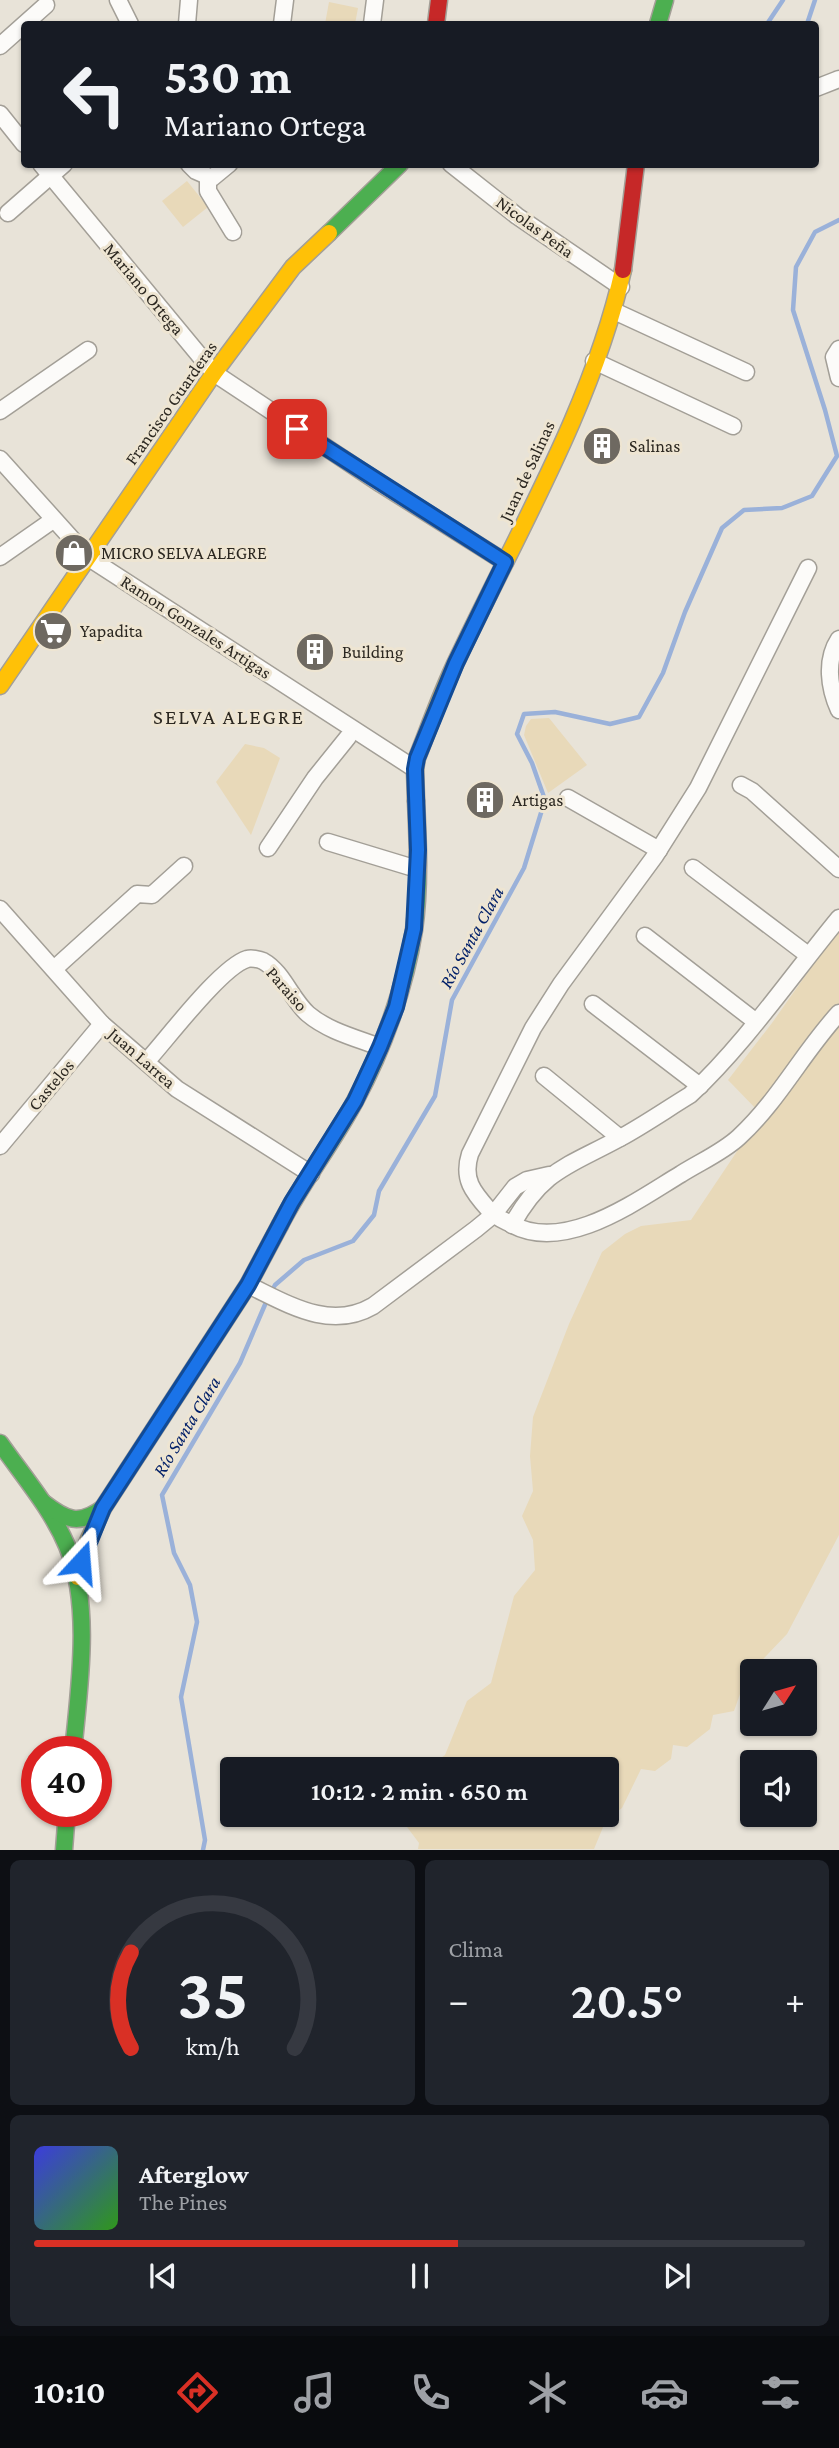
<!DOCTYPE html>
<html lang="es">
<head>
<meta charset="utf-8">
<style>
	body { margin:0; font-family:"Crimson Pro",serif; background:#20242c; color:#f1f3f6; height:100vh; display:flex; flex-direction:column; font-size:26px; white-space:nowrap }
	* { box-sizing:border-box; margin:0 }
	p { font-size:23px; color:#9ea1a6 }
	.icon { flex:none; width:38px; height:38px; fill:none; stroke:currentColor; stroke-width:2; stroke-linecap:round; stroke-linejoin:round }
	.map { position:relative; height:1850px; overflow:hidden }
	.details { display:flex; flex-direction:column; gap:10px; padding:10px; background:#0d0f14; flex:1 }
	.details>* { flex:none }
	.guide { position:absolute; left:21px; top:21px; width:798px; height:147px; border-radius:7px; box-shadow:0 2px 5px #0004; background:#171b24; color:#f1f3f6; overflow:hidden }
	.needle { width:46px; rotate:53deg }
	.tools { position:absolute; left:740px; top:1659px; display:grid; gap:14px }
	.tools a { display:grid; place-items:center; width:77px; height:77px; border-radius:7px; background:#171b24; box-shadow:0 2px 5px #0004; font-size:35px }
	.speed { position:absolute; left:21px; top:1736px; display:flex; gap:14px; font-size:35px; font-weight:700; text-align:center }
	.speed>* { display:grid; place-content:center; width:91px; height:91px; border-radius:50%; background:#171b24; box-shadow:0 2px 5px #0004; line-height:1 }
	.speed .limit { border:10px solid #d22; background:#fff; color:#111 }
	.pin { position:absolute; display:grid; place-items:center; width:60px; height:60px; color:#fff; margin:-30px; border-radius:14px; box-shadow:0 4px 10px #0006 }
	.me { position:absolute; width:77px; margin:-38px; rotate:19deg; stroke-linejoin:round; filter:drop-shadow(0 0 5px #0008) }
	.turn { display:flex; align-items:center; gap:24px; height:147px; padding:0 28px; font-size:32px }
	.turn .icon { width:91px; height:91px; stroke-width:2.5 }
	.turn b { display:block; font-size:49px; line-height:60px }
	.big { font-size:52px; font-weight:600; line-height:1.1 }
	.details .widget { flex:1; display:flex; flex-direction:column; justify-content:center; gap:10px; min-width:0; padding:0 24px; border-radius:10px; background:#20242c }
	.details .dial { align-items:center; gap:0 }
	.dial svg { height:182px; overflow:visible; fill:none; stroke:#363941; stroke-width:7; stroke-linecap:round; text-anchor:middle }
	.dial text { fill:#f1f3f6; stroke:none }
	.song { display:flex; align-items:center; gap:21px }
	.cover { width:84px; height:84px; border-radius:10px; background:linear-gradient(135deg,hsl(240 70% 55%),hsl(110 70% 35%)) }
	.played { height:7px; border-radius:4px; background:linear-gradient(90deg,#d93025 55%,#363941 55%) }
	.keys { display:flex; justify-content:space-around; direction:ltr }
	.heat { display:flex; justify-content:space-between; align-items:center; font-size:38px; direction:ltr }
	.details .tiles { flex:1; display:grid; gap:10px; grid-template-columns:1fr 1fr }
	.widget:last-child { grid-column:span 2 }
	.trip { position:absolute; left:220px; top:1757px; width:399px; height:70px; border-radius:7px; background:#171b24; box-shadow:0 2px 5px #0004; font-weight:600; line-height:70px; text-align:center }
	.tabs { display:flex; height:112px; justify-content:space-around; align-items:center; background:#090b0e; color:#9ea1a6 }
	.tabs .icon { width:49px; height:49px }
	.tabs .active { color:#d93025 }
	.tabs b { font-size:32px; color:#f1f3f6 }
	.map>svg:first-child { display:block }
	.green { fill:#e8d9b9 }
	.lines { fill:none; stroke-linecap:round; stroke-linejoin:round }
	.stream { stroke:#9ab1d9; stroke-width:4.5 }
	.street-casing { stroke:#a39f97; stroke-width:19 }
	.fast-casing { stroke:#a39f97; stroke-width:19 }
	.slow-casing { stroke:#a39f97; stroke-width:19 }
	.jam-casing { stroke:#a39f97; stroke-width:19 }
	.street { stroke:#fcfbf9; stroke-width:16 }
	.fast { stroke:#4caf50; stroke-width:16 }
	.slow { stroke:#ffc107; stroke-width:16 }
	.jam { stroke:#c62828; stroke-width:16 }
	.route-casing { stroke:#114b97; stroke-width:18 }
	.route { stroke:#1a73e8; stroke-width:12 }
	.labels { text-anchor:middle; stroke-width:6; stroke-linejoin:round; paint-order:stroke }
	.street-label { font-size:18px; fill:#2c2821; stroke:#eee5d2 }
	.poi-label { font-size:18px; fill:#2c2821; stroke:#eee5d2; text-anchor:start }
	.water-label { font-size:19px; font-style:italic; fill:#001f68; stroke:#eee5d2 }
	.quarter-label { font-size:21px; letter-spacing:2px; fill:#2c2821; stroke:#eee5d2 }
</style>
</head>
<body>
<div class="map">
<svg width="839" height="1850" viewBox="0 0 839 1850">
	<rect width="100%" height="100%" fill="#e8e3d8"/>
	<g class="green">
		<polygon points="329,2 358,8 355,24 325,24"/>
		<polygon points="187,181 208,207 183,227 162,201"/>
		<polygon points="549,718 587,765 548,793 524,735 526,726 531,719"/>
		<polygon points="245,744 264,748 280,758 251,835 216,782"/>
		<polygon points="839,928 839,1535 787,1634 746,1677 734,1711 713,1715 710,1729 687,1747 673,1745 671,1759 655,1771 641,1769 622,1808 606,1820 594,1849 418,1849 419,1843 407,1827 409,1815 607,1815 607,1769 426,1769 445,1755 467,1701 491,1683 514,1596 535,1570 533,1540 522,1516 533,1491 530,1456 533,1417 569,1324 602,1252 625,1234 641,1226 691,1220 756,1123 759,1112 728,1080 772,1023"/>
	</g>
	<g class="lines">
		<g class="stream">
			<polyline points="767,24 783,0"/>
			<polyline points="807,24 815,0"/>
			<polyline points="271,1292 275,1285 304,1260 353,1241 374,1215 379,1191 435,1096 452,1000 524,868 545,800 532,763 517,734 524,714 555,712 610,724 639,717 663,673 685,612 722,528 744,510 782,508 812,496 837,456 825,410 793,310 796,267 815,232 839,220"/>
			<polyline points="203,1850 205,1840 181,1697 197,1622 190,1585 174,1553 162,1495 240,1363 267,1300"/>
		</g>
		<g class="street-casing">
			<g id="street">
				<polyline points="118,0 130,24"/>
				<polyline points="187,24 189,0"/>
				<polyline points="282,24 285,0"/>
				<polyline points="372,24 375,0"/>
				<polyline points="0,46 46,5"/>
				<polyline points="816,88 839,79"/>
				<polyline points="0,114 24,144"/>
				<polyline points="41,164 214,373 381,484 505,562"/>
				<polyline points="189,164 196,171 212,178 229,164"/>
				<polyline points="451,164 517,216 621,287"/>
				<polyline points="208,177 208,191 233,232"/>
				<polyline points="8,213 64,164"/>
				<polyline points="614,311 746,372"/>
				<polyline points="839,349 834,357 839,378"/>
				<polyline points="594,361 733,426"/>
				<polyline points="0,411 88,350"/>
				<polyline points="0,459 89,558 415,769"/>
				<polyline points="0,557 53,520"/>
				<path d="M808 568 698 788 655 856 561 984 533 1028 470 1154C462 1179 473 1192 489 1210 495 1217 503 1220 511 1224 565 1254 636 1201 681 1174 700 1162 723 1152 739 1137 779 1100 803 1052 839 1013"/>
				<path d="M839 639C825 660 829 688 839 710"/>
				<polyline points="741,785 752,791 839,869"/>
				<polyline points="568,798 659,850"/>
				<polyline points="328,842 417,869"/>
				<polyline points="268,848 315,778 348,737"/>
				<polyline points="693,868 808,955"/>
				<polyline points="0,909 102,1024 177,1089 311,1174"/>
				<polyline points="645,936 755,1021"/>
				<polyline points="54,969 137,894 152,895 184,866"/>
				<polyline points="593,1004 700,1086"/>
				<path d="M146 1062C167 1039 221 967 247 959 251 958 259 959 263 961 283 972 291 999 308 1014 328 1031 356 1038 380 1047"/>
				<polyline points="544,1076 620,1138"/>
				<polyline points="0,1146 102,1024"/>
				<path d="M512 1225C543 1169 569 1166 620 1138 644 1125 667 1109 690 1095 744 1045 792 975 839 918"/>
				<path d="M248 1285C288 1304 330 1331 373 1306L476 1229 493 1215 515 1187 527 1180 549 1175"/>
			</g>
		</g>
		<g class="fast-casing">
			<g id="fast">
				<polyline points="658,24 665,0"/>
				<polyline points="329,233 400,164"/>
				<path d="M280 1225C302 1182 332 1144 355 1101 383 1049 405 988 414 930 420 888 418 843 416 801"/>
				<path d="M0 1443C23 1476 51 1508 67 1546 92 1606 79 1689 73 1752"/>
				<path d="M44 1503C66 1520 79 1526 103 1508"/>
				<polyline points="64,1850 67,1811"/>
			</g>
		</g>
		<g class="slow-casing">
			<g id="slow">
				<polyline points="0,686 214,373 293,267 329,233"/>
				<path d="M416 801 415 769 417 758C430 725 442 691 457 660 516 535 593 405 623 270"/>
				<polyline points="78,1577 85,1548 103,1508 248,1285 280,1225"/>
			</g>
		</g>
		<g class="jam-casing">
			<g id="jam">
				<polyline points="436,24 439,0"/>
				<polyline points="623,270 636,164"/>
			</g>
		</g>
		<use href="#street" class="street"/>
		<use href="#fast" class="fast"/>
		<use href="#slow" class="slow"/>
		<use href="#jam" class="jam"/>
	</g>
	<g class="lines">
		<g class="route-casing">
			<polyline id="route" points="81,1562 103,1508 248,1285 292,1202 355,1101 380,1047 396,1007 414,929 418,850 415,769 417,758 456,663 505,562 297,429"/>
		</g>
		<use href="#route" class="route"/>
	</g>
	<defs>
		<g id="building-disc" transform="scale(2.0125)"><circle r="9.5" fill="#6e6961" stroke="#eee5d2"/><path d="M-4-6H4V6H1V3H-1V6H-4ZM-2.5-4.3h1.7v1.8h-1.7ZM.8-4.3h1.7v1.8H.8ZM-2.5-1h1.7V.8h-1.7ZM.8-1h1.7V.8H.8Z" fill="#fff"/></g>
		<g id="shop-disc" transform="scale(2.0125)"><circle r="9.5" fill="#6e6961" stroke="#eee5d2"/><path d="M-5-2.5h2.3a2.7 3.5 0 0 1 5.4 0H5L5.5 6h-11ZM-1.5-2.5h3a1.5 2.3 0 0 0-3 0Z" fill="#fff"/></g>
		<g id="supermarket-disc" transform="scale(2.0125)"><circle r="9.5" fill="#6e6961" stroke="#eee5d2"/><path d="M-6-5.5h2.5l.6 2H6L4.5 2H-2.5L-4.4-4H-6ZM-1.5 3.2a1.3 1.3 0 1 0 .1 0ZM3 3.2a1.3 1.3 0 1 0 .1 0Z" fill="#fff"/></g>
	</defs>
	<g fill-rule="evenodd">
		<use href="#building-disc" x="602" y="446"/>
		<use href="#shop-disc" x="74" y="553"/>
		<use href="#supermarket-disc" x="53" y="631"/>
		<use href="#building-disc" x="315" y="652"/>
		<use href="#building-disc" x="485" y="800"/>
	</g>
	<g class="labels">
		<g class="street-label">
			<text transform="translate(535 227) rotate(36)" y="6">Nicolas Peña</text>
			<text transform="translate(144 289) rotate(50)" y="6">Mariano Ortega</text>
			<text transform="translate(171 403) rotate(-55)" y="6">Francisco Guarderas</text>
			<text transform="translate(527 471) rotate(-65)" y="6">Juan de Salinas</text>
			<text transform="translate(196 627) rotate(33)" y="6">Ramon Gonzales Artigas</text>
			<text transform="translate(287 989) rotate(49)" y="6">Paraiso</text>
			<text transform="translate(142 1058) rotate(41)" y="6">Juan Larrea</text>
			<text transform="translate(51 1085) rotate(-50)" y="6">Castelos</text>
		</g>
		<g class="poi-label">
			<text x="629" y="452">Salinas</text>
			<text x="101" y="559">MICRO SELVA ALEGRE</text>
			<text x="80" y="637">Yapadita</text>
			<text x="342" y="658">Building</text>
			<text x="512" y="806">Artigas</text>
		</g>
		<g class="water-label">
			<text transform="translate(471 937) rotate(-61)" y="7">Río Santa Clara</text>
			<text transform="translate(186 1426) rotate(-59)" y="7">Río Santa Clara</text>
		</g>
		<g class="quarter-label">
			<text x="229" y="724">SELVA ALEGRE</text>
		</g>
	</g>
</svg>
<div class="tools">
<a><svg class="needle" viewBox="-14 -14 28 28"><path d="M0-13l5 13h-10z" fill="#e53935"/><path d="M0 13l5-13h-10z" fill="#9ea1a6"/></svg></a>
<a><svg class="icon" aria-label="sound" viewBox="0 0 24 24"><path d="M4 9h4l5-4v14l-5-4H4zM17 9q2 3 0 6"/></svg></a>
</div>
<div class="speed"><div class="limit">40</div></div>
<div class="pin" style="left:297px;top:429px;background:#d93025"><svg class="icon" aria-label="arrive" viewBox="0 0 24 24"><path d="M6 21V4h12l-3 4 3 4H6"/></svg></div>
<svg class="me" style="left:81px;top:1562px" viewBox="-20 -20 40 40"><path d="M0-17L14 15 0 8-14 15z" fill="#1a73e8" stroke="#fff" stroke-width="4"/></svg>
<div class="trip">10:12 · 2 min · 650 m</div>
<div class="guide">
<div class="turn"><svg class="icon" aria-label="left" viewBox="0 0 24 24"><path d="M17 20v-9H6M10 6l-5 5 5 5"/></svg><div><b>530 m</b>Mariano Ortega</div></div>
</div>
</div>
<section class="details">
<div class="tiles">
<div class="widget dial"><svg viewBox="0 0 100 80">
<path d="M14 69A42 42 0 1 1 86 69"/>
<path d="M14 69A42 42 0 0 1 14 27" stroke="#d93025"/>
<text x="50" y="56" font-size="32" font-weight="700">35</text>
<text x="50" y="72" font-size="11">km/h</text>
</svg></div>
<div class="widget"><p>Clima</p>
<div class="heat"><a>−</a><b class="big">20.5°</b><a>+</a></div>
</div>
<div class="widget">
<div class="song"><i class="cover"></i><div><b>Afterglow</b><p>The Pines</p></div></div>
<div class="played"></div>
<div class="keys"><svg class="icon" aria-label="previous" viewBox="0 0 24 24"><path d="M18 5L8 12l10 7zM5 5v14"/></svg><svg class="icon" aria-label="pause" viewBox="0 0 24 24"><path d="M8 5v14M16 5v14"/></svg><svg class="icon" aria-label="next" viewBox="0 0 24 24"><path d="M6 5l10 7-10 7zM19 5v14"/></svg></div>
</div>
</div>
</section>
<nav class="tabs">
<b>10:10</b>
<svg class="icon active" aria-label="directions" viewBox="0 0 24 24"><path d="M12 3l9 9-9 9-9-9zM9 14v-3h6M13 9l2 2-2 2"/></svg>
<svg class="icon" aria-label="music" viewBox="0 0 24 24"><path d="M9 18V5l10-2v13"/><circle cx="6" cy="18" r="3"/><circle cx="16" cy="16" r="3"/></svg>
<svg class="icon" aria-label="phone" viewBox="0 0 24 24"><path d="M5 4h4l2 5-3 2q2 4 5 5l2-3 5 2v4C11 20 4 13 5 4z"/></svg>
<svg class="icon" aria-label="climate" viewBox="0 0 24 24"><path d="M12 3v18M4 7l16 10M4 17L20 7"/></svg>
<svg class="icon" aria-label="car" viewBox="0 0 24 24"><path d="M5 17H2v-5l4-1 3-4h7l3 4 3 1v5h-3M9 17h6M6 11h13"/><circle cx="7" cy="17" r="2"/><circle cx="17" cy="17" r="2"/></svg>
<svg class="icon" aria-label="filters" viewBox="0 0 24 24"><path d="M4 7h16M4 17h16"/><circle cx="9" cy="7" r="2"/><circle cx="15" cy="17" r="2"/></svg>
</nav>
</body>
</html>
